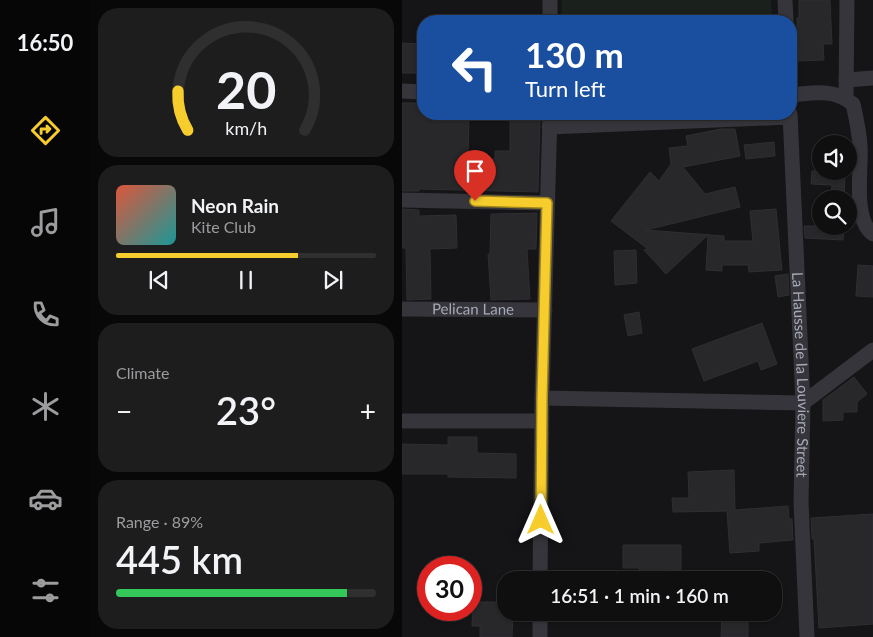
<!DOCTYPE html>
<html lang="en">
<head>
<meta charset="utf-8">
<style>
	body { margin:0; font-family:Lato,sans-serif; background:#1e1d1e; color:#f1f3f6; height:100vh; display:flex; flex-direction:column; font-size:19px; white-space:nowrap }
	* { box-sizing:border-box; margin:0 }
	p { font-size:16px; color:#9c9c9f }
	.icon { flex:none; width:28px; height:28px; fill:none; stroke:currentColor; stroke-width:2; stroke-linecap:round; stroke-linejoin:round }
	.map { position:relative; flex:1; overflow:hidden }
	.panel { display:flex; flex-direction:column; gap:8px; padding:8px; background:#090809; width:312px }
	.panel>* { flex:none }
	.guide { position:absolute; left:15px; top:15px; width:380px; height:105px; border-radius:20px; box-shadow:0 1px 4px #0004,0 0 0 1px #302f30; background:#1a4fa0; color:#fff; overflow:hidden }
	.buttons { position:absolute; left:410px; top:135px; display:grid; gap:10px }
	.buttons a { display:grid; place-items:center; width:45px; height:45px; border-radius:50%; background:#100f10; box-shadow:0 1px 4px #0004,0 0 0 1px #302f30; font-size:25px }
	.speed { position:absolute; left:15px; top:556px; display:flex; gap:10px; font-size:25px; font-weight:700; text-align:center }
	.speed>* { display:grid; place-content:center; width:65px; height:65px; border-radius:50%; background:#100f10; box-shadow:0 1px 4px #0004,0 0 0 1px #302f30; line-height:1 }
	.speed .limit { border:8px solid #d22; background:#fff; color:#111 }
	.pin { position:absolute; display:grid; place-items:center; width:42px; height:42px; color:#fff; margin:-51px -21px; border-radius:50% 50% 50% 0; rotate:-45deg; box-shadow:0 0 5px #0007 }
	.pin .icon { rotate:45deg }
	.me { position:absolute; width:55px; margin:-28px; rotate:0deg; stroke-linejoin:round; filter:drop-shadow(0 0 4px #0008) }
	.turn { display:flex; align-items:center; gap:18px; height:105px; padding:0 25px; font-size:22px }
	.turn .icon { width:65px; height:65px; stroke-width:2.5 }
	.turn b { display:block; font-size:35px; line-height:42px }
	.big { font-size:38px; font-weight:600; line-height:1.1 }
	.panel .tile { flex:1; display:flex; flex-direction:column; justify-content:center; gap:8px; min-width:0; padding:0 18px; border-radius:20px; background:#1e1d1e }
	.panel .dial { align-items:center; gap:0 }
	.dial svg { height:130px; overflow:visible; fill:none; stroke:#302f30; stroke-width:7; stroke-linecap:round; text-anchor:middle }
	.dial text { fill:#f1f3f6; stroke:none }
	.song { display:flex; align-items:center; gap:15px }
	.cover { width:60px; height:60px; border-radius:8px; background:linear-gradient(135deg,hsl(10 70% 55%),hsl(180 70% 35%)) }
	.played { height:5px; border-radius:2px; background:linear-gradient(90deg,#f6cd2d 70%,#302f30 70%) }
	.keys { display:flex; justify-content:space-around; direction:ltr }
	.heat { display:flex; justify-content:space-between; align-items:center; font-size:28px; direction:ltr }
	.charge { height:8px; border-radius:4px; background:linear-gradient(90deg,#34c759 89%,#302f30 0) }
	.trip { position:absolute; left:95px; top:571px; width:285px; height:50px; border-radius:20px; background:#100f10; box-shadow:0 1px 4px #0004,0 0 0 1px #302f30; font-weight:600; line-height:50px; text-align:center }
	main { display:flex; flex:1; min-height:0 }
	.menu { display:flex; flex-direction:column; width:90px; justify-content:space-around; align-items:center; background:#060606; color:#9c9c9f }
	.menu .icon { width:35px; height:35px }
	.menu .current { color:#f6cd2d }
	.menu b { font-size:22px; color:#f1f3f6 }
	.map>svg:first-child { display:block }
	.green { fill:#1a211c }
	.building { fill:#28272a; stroke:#2f2e32 }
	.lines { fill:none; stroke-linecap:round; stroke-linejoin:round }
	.street { stroke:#35353b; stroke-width:15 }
	.route-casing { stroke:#a0851d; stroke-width:12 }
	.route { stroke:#f6cd2d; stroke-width:9 }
	.labels { text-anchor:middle; stroke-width:5; stroke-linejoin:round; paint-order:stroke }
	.street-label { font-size:15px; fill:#a6a9b7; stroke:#100f11 }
</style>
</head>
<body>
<main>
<nav class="menu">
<b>16:50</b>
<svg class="icon current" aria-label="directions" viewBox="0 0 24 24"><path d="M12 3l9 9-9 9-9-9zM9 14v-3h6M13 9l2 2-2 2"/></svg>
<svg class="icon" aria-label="music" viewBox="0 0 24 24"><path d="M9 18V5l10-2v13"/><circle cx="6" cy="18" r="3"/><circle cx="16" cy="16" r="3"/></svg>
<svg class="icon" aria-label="phone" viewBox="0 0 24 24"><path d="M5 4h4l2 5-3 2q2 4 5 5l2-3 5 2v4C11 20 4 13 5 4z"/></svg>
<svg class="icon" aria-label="climate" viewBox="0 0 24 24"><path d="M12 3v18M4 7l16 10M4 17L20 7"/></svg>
<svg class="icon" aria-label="car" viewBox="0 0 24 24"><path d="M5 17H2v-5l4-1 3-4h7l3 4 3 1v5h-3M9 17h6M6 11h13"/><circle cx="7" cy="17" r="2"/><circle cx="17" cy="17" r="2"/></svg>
<svg class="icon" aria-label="filters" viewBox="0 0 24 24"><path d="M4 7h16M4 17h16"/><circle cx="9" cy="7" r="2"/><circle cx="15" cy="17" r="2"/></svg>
</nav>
<section class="panel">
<div class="tile dial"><svg viewBox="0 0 100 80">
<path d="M14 69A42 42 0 1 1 86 69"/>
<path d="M14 69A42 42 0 0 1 8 45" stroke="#f6cd2d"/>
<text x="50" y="56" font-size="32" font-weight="700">20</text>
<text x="50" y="72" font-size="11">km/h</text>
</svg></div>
<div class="tile">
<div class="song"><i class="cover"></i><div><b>Neon Rain</b><p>Kite Club</p></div></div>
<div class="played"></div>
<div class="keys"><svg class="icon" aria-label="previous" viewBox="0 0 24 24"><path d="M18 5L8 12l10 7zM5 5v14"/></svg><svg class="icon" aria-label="pause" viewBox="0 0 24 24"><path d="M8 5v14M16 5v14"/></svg><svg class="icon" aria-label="next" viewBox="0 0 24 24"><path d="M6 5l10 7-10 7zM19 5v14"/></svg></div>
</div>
<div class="tile"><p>Climate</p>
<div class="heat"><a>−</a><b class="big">23°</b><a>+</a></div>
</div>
<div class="tile"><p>Range · 89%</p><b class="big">445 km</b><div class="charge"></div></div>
</section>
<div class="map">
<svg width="471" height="637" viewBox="0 0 471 637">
	<rect width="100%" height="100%" fill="#151416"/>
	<polygon class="green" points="160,0 369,0 370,19 159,20"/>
	<g class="building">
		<polygon points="397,0 428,0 430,44 421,44 422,60 396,61 395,18 397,18"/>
		<polygon points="0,43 19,44 18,73 0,73"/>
		<polygon points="0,103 21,103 21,114 67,114 66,158 93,159 93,151 108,151 108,118 138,118 136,192 17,189 17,191 0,191"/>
		<polygon points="319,129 333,129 338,156 281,167 303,194 333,187 338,207 244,230 322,236 322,241 351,241 348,211 374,209 380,270 347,272 346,265 320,265 320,271 304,270 306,235 264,274 242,250 246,249 209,221 248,172 257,181 269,164 267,148 286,146 284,136"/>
		<polygon points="372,142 373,156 344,159 342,145"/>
		<polygon points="410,171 443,171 442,199 429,199 430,185 409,184"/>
		<polygon points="0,209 17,210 17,216 54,215 55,248 28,249 29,299 5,300 4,248 0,248"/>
		<polygon points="135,213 134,249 125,249 128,299 89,300 86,254 88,254 89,214"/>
		<polygon points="402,226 442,226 441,240 403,238"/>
		<polygon points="234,250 235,283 213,285 212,251"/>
		<polygon points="456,265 471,266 471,297 454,296"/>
		<polygon points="386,274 387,295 376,297 373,276"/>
		<polygon points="237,312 240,333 226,336 222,315"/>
		<polygon points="360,323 375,364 359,370 356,361 302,381 290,349"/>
		<polygon points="452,377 465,394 455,402 455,412 441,412 441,420 421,421 421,400"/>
		<polygon points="46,437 75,437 75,453 114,454 114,478 46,477 46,474 0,474 0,444 46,445"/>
		<polygon points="332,470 333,510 386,506 387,519 390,519 391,540 357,543 357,551 328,553 325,511 271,512 270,498 287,498 286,472"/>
		<polygon points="471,514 471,624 417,628 412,539 410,539 409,518"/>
		<polygon points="221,545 279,545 279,570 266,569 266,580 237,580 237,568 221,568"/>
		<polygon points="71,602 104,602 104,612 111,612 110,637 78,637 78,626 70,626"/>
		<polygon points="320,617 346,618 346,637 319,637"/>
	</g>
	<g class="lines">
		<g class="street">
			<polyline points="383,0 384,21"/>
			<polyline points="148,21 148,0"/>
			<polyline points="444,80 471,78"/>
			<polyline points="0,91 21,92"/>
			<path d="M389 95C412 93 431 88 451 104 454 117 457 131 458 145 460 169 450 219 471 234"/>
			<polyline points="444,98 445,0"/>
			<path id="s1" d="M388 114 401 403 399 502 405 637"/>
			<polyline points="147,127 388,117"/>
			<polyline points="0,200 145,203"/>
			<path id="s2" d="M0 309 143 310"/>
			<polyline points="140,398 401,403 471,350"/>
			<polyline points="0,421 139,421"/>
			<polyline points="138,580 140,398 148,114"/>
			<polyline points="138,637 138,612"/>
		</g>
	</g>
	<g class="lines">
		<g class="route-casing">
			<polyline id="route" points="73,201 145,203 140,398 139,520"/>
		</g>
		<use href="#route" class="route"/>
	</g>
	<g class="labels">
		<g class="street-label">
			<text dy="5" stroke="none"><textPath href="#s2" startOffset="71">Pelican Lane</textPath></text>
			<text dy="5" stroke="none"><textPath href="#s1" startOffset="261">La Hausse de la Louviere Street</textPath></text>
		</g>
	</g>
</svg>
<div class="buttons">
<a><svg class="icon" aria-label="sound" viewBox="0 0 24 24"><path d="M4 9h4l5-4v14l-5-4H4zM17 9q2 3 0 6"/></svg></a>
<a><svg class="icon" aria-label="search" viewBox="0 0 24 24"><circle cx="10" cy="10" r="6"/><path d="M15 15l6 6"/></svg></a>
</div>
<div class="speed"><div class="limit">30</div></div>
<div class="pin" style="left:73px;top:201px;background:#d93025"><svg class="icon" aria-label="arrive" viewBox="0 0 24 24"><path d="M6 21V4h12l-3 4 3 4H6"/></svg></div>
<svg class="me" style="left:139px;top:520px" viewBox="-20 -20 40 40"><path d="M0-17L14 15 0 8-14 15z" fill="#f6cd2d" stroke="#fff" stroke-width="4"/></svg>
<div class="trip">16:51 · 1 min · 160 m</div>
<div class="guide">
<div class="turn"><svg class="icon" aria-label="left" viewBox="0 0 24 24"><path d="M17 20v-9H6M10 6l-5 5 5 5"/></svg><div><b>130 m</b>Turn left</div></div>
</div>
</div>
</main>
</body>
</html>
